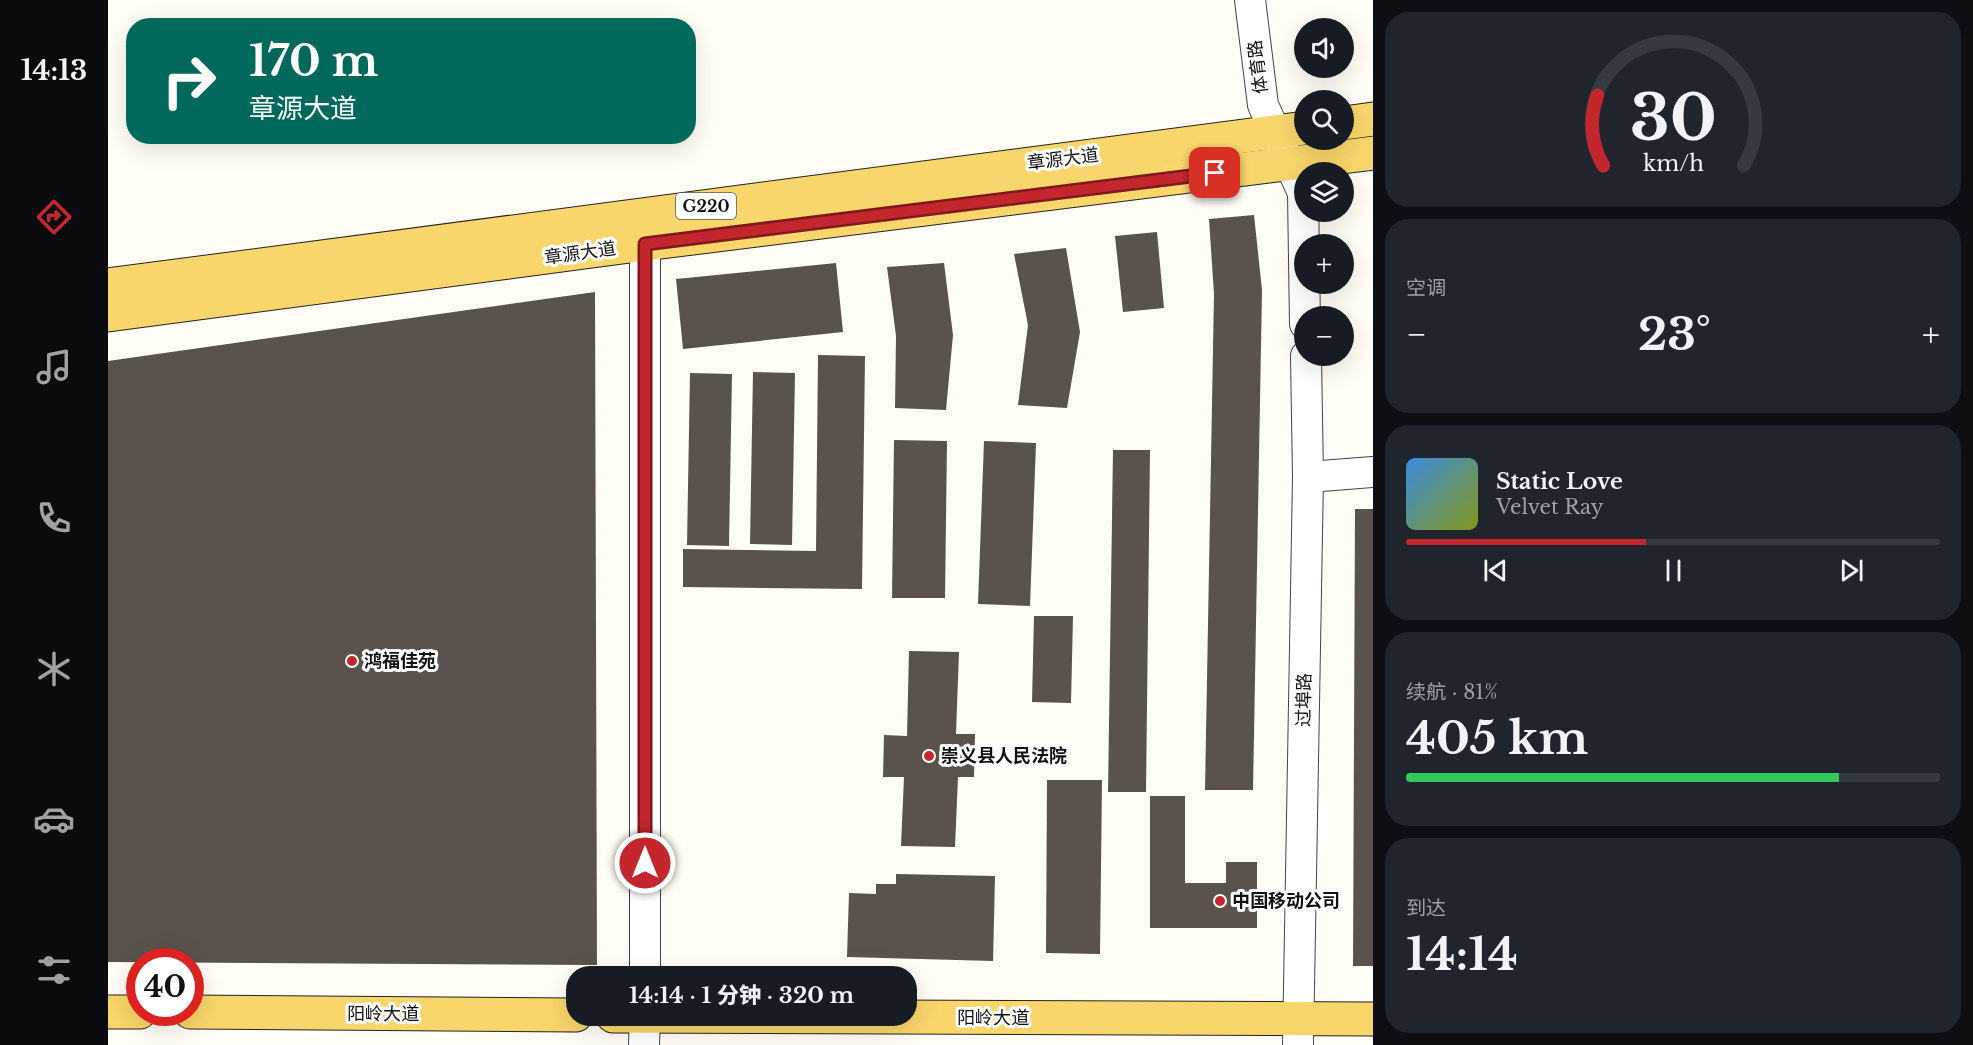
<!DOCTYPE html>
<html lang="zh">
<head>
<meta charset="utf-8">
<style>
	body { margin:0; font-family:"Libre Baskerville","Noto Sans SC",serif; background:#20242c; color:#f1f3f6; height:100vh; display:flex; flex-direction:column; font-size:22px; white-space:nowrap }
	* { box-sizing:border-box; margin:0 }
	p { font-size:20px; color:#9ea1a6 }
	.icon { flex:none; width:33px; height:33px; fill:none; stroke:currentColor; stroke-width:2; stroke-linecap:round; stroke-linejoin:round }
	.map { position:relative; flex:1; overflow:hidden }
	.panel { display:flex; flex-direction:column; gap:12px; padding:12px; background:#0d0f14; width:600px }
	.panel>* { flex:none }
	.hud { position:absolute; left:18px; top:18px; width:570px; height:126px; border-radius:24px; box-shadow:0 6px 24px #0002; background:#00695c; color:#fff; overflow:hidden }
	.fabs { position:absolute; left:1186px; top:18px; display:grid; gap:12px }
	.fabs a { display:grid; place-items:center; width:60px; height:60px; border-radius:50%; background:#171b24; box-shadow:0 6px 24px #0002; font-size:30px }
	.speed { position:absolute; left:18px; top:948px; display:flex; gap:12px; font-size:30px; font-weight:700; text-align:center }
	.speed>* { display:grid; place-content:center; width:78px; height:78px; border-radius:50%; background:#171b24; box-shadow:0 6px 24px #0002; line-height:1 }
	.speed .limit { border:9px solid #d22; background:#fff; color:#111 }
	.pin { position:absolute; display:grid; place-items:center; width:51px; height:51px; color:#fff; margin:-26px; border-radius:12px; box-shadow:0 3px 9px #0006 }
	.me { position:absolute; width:66px; margin:-33px; rotate:0deg; stroke-linejoin:round; filter:drop-shadow(0 0 4px #0008) }
	.turn { display:flex; align-items:center; gap:21px; height:126px; padding:0 24px; font-size:27px }
	.turn .icon { width:78px; height:78px; stroke-width:2.5 }
	.turn b { display:block; font-size:42px; line-height:51px }
	.big { font-size:45px; font-weight:800; line-height:1.1 }
	.panel .card { flex:1; display:flex; flex-direction:column; justify-content:center; gap:9px; min-width:0; padding:0 21px; border-radius:24px; background:#20242c }
	.panel .dial { align-items:center; gap:0 }
	.dial svg { height:156px; overflow:visible; fill:none; stroke:#363941; stroke-width:7; stroke-linecap:round; text-anchor:middle }
	.dial text { fill:#f1f3f6; stroke:none }
	.song { display:flex; align-items:center; gap:18px }
	.cover { width:72px; height:72px; border-radius:9px; background:linear-gradient(135deg,hsl(210 70% 55%),hsl(70 70% 35%)) }
	.played { height:6px; border-radius:3px; background:linear-gradient(90deg,#c4262e 45%,#363941 45%) }
	.keys { display:flex; justify-content:space-around; direction:ltr }
	.heat { display:flex; justify-content:space-between; align-items:center; font-size:33px; direction:ltr }
	.charge { height:9px; border-radius:4px; background:linear-gradient(90deg,#34c759 81%,#363941 0) }
	.trip { position:absolute; left:458px; top:966px; width:351px; height:60px; border-radius:24px; background:#171b24; box-shadow:0 6px 24px #0002; font-weight:800; line-height:60px; text-align:center }
	main { display:flex; flex:1; min-height:0 }
	.tabs { display:flex; flex-direction:column; width:108px; justify-content:space-around; align-items:center; background:#090b0e; color:#9ea1a6 }
	.tabs .icon { width:42px; height:42px }
	.tabs .selected { color:#c4262e }
	.tabs b { font-size:27px; color:#f1f3f6 }
	.map>svg:first-child { display:block }
	.building { fill:#5a524d }
	.lines { fill:none; stroke-linecap:round; stroke-linejoin:round }
	.minor-casing { stroke:#444; stroke-width:32 }
	.major-casing { stroke:#222; stroke-width:35 }
	.minor { stroke:#fff; stroke-width:30 }
	.major { stroke:#f9d66b; stroke-width:33 }
	.route-casing { stroke:#7f191e; stroke-width:15 }
	.route { stroke:#c4262e; stroke-width:10 }
	.poi-dot { fill:#c4262e; stroke:#fff; stroke-width:2 }
	.labels { text-anchor:middle; stroke-width:6; stroke-linejoin:round; paint-order:stroke }
	.shield { fill:#fff; stroke:#585858; stroke-width:1.5 }
	.shield-label { font-size:16px; font-weight:bold; fill:#111 }
	.street-label { font-size:18px; fill:#111; stroke:#fff }
	.poi-label { font-size:18px; font-weight:bold; fill:#111; stroke:#fff; text-anchor:start }
</style>
</head>
<body>
<main>
<nav class="tabs">
<b>14:13</b>
<svg class="icon selected" aria-label="directions" viewBox="0 0 24 24"><path d="M12 3l9 9-9 9-9-9zM9 14v-3h6M13 9l2 2-2 2"/></svg>
<svg class="icon" aria-label="music" viewBox="0 0 24 24"><path d="M9 18V5l10-2v13"/><circle cx="6" cy="18" r="3"/><circle cx="16" cy="16" r="3"/></svg>
<svg class="icon" aria-label="phone" viewBox="0 0 24 24"><path d="M5 4h4l2 5-3 2q2 4 5 5l2-3 5 2v4C11 20 4 13 5 4z"/></svg>
<svg class="icon" aria-label="climate" viewBox="0 0 24 24"><path d="M12 3v18M4 7l16 10M4 17L20 7"/></svg>
<svg class="icon" aria-label="car" viewBox="0 0 24 24"><path d="M5 17H2v-5l4-1 3-4h7l3 4 3 1v5h-3M9 17h6M6 11h13"/><circle cx="7" cy="17" r="2"/><circle cx="17" cy="17" r="2"/></svg>
<svg class="icon" aria-label="filters" viewBox="0 0 24 24"><path d="M4 7h16M4 17h16"/><circle cx="9" cy="7" r="2"/><circle cx="15" cy="17" r="2"/></svg>
</nav>
<div class="map">
<svg width="1265" height="1045" viewBox="0 0 1265 1045">
	<rect width="100%" height="100%" fill="#fffdf5"/>
	<g class="building">
		<polygon points="1146,215 1154,290 1145,790 1097,790 1106,294 1101,219"/>
		<polygon points="1049,232 1056,308 1015,312 1007,236"/>
		<polygon points="958,248 972,332 959,408 910,405 920,325 906,254"/>
		<polygon points="728,263 735,332 575,349 568,279"/>
		<polygon points="836,263 845,335 838,410 787,408 788,336 779,267"/>
		<polygon points="487,292 489,965 0,962 0,361"/>
		<polygon points="710,355 757,356 754,589 575,587 575,549 708,551"/>
		<polygon points="645,372 687,373 684,545 642,544"/>
		<polygon points="582,373 624,374 621,546 579,545"/>
		<polygon points="786,440 839,441 837,598 784,598"/>
		<polygon points="876,441 928,443 922,606 870,604"/>
		<polygon points="1005,450 1042,450 1038,792 1000,792"/>
		<polygon points="1247,509 1265,509 1265,966 1245,966"/>
		<polygon points="926,616 965,616 963,703 924,702"/>
		<polygon points="801,651 851,652 848,734 867,734 866,777 850,777 847,847 793,846 796,777 775,777 776,735 799,736"/>
		<polygon points="939,780 994,780 992,954 938,953"/>
		<polygon points="1042,796 1077,796 1077,883 1118,883 1118,862 1149,862 1149,928 1042,928"/>
		<polygon points="788,874 887,876 885,961 739,957 741,893 768,894 768,884 788,884"/>
	</g>
	<g class="lines">
		<g class="minor-casing">
			<g id="minor">
				<polyline points="1142,0 1155,105 1195,193 1197,324"/>
				<polyline points="534,221 537,244 537,976"/>
				<polyline points="1200,477 1265,472"/>
				<polyline points="536,1045 537,1016"/>
				<polyline points="1190,1045 1200,477 1198,356"/>
			</g>
		</g>
		<g class="major-casing">
			<g id="major">
				<polyline points="1236,123 1265,119"/>
				<polyline points="0,285 1197,128"/>
				<polyline points="0,315 537,244 1265,153"/>
				<polyline points="0,1012 32,1012"/>
				<polyline points="82,1012 468,1015"/>
				<polyline points="505,1016 1265,1019"/>
			</g>
		</g>
		<use href="#minor" class="minor"/>
		<use href="#major" class="major"/>
	</g>
	<g class="lines">
		<g class="route-casing">
			<polyline id="route" points="537,863 537,244 1107,173"/>
		</g>
		<use href="#route" class="route"/>
	</g>
	<g class="poi-dot">
		<circle cx="244" cy="661" r="6"/>
		<circle cx="821" cy="756" r="6"/>
		<circle cx="1112" cy="901" r="6"/>
	</g>
	<g class="labels">
		<rect class="shield" x="568" y="193" width="60" height="26" rx="4.5"/>
		<g class="shield-label">
			<text x="598" y="212">G220</text>
		</g>
		<g class="street-label">
			<text transform="translate(1150 67) rotate(-97)" y="6">体育路</text>
			<text transform="translate(955 159) rotate(-7)" y="6">章源大道</text>
			<text transform="translate(472 253) rotate(-8)" y="6">章源大道</text>
			<text transform="translate(1196 700) rotate(-89)" y="6">过埠路</text>
			<text x="275" y="1020">阳岭大道</text>
			<text x="885" y="1024">阳岭大道</text>
		</g>
		<g class="poi-label">
			<text x="256" y="667">鸿福佳苑</text>
			<text x="833" y="762">崇义县人民法院</text>
			<text x="1124" y="907">中国移动公司</text>
		</g>
	</g>
</svg>
<div class="fabs">
<a><svg class="icon" aria-label="sound" viewBox="0 0 24 24"><path d="M4 9h4l5-4v14l-5-4H4zM17 9q2 3 0 6"/></svg></a>
<a><svg class="icon" aria-label="search" viewBox="0 0 24 24"><circle cx="10" cy="10" r="6"/><path d="M15 15l6 6"/></svg></a>
<a><svg class="icon" aria-label="layers" viewBox="0 0 24 24"><path d="M12 4l9 5-9 5-9-5zM3 14l9 5 9-5"/></svg></a>
<a>+</a>
<a>−</a>
</div>
<div class="speed"><div class="limit">40</div></div>
<div class="pin" style="left:1107px;top:173px;background:#d93025"><svg class="icon" aria-label="arrive" viewBox="0 0 24 24"><path d="M6 21V4h12l-3 4 3 4H6"/></svg></div>
<svg class="me" style="left:537px;top:863px" viewBox="-20 -20 40 40"><circle r="17" fill="#c4262e" stroke="#fff" stroke-width="3"/><path d="M0-11L8 9 0 5-8 9z" fill="#fff"/></svg>
<div class="trip">14:14 · 1 分钟 · 320 m</div>
<div class="hud">
<div class="turn"><svg class="icon" aria-label="right" viewBox="0 0 24 24"><path d="M7 20v-9h11M14 6l5 5-5 5"/></svg><div><b>170 m</b>章源大道</div></div>
</div>
</div>
<section class="panel">
<div class="card dial"><svg viewBox="0 0 100 80">
<path d="M14 69A42 42 0 1 1 86 69"/>
<path d="M14 69A42 42 0 0 1 11 33" stroke="#c4262e"/>
<text x="50" y="56" font-size="32" font-weight="700">30</text>
<text x="50" y="72" font-size="11">km/h</text>
</svg></div>
<div class="card"><p>空调</p>
<div class="heat"><a>−</a><b class="big">23°</b><a>+</a></div>
</div>
<div class="card">
<div class="song"><i class="cover"></i><div><b>Static Love</b><p>Velvet Ray</p></div></div>
<div class="played"></div>
<div class="keys"><svg class="icon" aria-label="previous" viewBox="0 0 24 24"><path d="M18 5L8 12l10 7zM5 5v14"/></svg><svg class="icon" aria-label="pause" viewBox="0 0 24 24"><path d="M8 5v14M16 5v14"/></svg><svg class="icon" aria-label="next" viewBox="0 0 24 24"><path d="M6 5l10 7-10 7zM19 5v14"/></svg></div>
</div>
<div class="card"><p>续航 · 81%</p><b class="big">405 km</b><div class="charge"></div></div>
<div class="card"><p>到达</p><b class="big">14:14</b></div>
</section>
</main>
</body>
</html>
